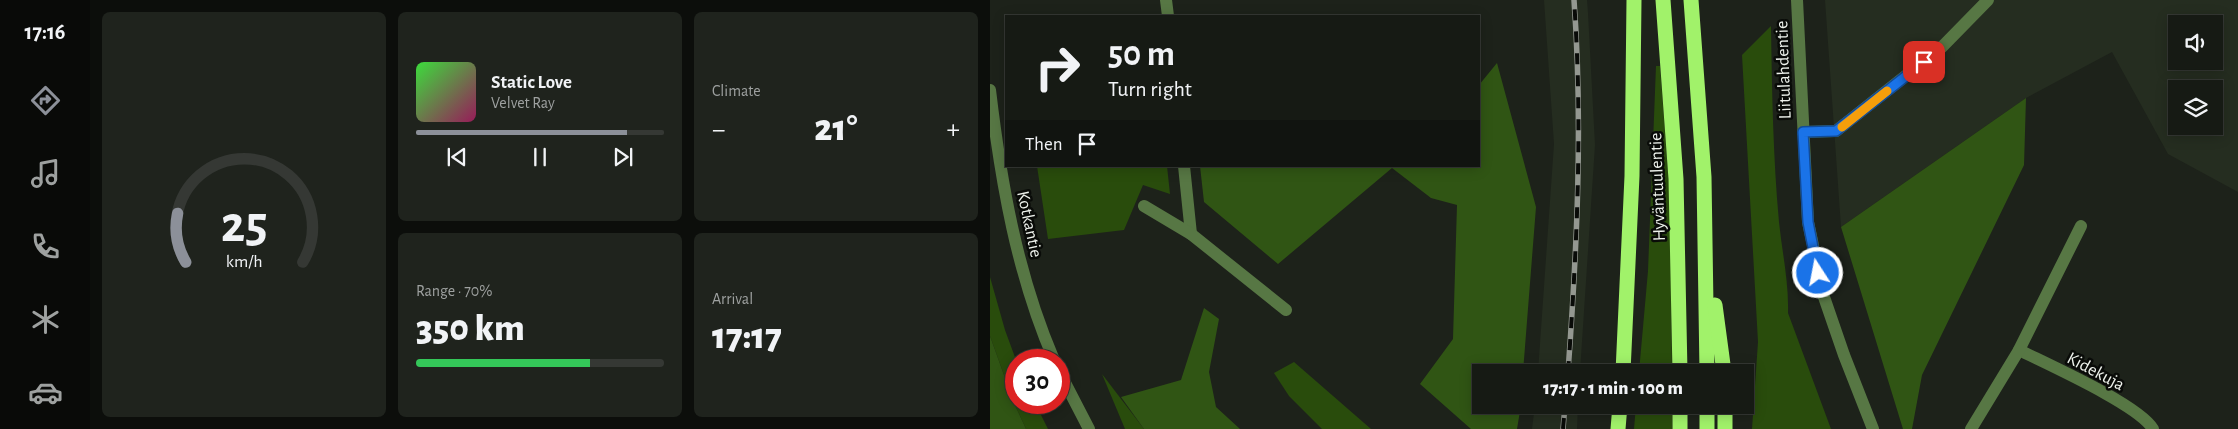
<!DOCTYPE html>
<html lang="en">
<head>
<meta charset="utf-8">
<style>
	body { margin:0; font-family:"Alegreya Sans",sans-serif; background:#1f231d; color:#f1f3f6; height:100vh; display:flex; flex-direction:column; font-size:19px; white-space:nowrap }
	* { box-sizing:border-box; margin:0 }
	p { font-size:16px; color:#9ea1a0 }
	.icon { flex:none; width:28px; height:28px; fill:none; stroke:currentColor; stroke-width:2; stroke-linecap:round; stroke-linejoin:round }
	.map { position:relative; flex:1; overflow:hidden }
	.details { display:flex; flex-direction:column; gap:12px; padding:12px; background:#0c0e0b; width:900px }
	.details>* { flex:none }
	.guide { position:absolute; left:15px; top:15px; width:475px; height:152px; border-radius:0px; box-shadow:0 2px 12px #0003,0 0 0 1px #353834; background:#161a14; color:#f1f3f6; overflow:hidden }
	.controls { position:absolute; left:1178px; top:15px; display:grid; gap:10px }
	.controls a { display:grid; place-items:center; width:55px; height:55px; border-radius:0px; background:#161a14; box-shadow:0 2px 12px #0003,0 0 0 1px #353834; font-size:25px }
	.speed { position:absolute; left:15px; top:349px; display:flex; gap:10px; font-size:25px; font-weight:700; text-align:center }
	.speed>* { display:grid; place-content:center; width:65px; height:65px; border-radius:50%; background:#161a14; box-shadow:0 2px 12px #0003,0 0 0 1px #353834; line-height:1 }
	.speed .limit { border:8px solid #d22; background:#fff; color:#111 }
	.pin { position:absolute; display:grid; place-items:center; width:42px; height:42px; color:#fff; margin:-21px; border-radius:10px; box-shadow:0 2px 8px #0006 }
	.me { position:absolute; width:55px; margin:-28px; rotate:349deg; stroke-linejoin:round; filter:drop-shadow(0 0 4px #0008) }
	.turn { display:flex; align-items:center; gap:18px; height:105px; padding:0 20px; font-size:22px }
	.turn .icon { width:65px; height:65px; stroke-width:2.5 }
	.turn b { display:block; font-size:35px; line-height:42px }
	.then { display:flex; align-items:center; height:48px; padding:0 20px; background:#0003; gap:10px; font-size:19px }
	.big { font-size:38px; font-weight:800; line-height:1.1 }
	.details .tile { flex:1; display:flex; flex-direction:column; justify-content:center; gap:8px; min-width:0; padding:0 18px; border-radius:8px; background:#1f231d }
	.details .dial { align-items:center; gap:0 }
	.dial svg { height:130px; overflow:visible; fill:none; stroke:#353834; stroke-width:7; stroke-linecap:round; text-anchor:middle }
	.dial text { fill:#f1f3f6; stroke:none }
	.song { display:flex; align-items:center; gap:15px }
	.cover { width:60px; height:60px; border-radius:8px; background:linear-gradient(135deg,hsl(120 70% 55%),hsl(330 70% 35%)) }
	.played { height:5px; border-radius:2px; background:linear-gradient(90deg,#8c9099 85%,#353834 85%) }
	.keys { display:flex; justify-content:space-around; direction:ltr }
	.heat { display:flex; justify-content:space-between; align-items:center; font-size:28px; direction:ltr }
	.charge { height:8px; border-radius:4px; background:linear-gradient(90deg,#34c759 70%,#353834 0) }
	.details .tiles { flex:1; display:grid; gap:12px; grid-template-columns:repeat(3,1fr) }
	.tile:first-child { grid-row:span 2 }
	.trip { position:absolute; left:482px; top:364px; width:282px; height:50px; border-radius:0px; background:#161a14; box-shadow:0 2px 12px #0003,0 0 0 1px #353834; font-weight:800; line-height:50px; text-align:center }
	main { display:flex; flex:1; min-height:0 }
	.menu { display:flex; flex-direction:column; width:90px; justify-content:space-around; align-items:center; background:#090a08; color:#9ea1a0 }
	.menu .icon { width:35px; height:35px }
	.menu .on { color:#8c9099 }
	.menu b { font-size:22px; color:#f1f3f6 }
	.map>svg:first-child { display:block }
	.built { fill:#252d20; fill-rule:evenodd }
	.green { fill:#294c0c }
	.forest { fill:#305514 }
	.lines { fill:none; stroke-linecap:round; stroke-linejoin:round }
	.minor { stroke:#577744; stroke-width:12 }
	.highway { stroke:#a1f26a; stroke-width:15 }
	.rail-casing { stroke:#949891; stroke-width:5.5 }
	.rail { stroke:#090b08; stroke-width:4; stroke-dasharray:11; stroke-linecap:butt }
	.route-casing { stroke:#114b97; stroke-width:12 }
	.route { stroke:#1a73e8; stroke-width:9 }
	.slow { stroke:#f59e0b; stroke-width:9 }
	.labels { text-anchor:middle; stroke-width:5; stroke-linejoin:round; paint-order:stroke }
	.street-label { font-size:18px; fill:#eef2ec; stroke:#090b08 }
</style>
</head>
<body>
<main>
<nav class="menu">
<b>17:16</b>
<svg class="icon on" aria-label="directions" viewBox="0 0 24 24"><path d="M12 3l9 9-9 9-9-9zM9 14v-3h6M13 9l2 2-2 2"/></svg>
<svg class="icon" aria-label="music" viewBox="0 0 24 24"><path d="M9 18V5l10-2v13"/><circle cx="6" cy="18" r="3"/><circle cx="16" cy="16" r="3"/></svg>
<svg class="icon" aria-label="phone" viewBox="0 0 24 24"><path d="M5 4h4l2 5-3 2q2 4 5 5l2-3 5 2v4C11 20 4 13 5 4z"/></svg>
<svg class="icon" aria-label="climate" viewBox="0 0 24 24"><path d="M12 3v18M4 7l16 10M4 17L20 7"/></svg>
<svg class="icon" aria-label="car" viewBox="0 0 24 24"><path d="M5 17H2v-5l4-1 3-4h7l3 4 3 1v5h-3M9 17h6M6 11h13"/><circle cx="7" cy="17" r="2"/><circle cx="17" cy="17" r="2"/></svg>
</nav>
<section class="details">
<div class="tiles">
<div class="tile dial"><svg viewBox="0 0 100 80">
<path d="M14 69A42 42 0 1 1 86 69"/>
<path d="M14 69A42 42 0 0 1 9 39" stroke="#8c9099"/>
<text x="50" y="56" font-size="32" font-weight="700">25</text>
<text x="50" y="72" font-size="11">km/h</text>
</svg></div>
<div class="tile">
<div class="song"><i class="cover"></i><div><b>Static Love</b><p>Velvet Ray</p></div></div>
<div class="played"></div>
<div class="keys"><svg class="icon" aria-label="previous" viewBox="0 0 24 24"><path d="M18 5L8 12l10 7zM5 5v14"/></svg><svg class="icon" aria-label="pause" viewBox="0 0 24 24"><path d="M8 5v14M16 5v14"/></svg><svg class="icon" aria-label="next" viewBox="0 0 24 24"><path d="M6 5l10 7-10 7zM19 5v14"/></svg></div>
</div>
<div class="tile"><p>Climate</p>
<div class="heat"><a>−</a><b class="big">21°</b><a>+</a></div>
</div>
<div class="tile"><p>Range · 70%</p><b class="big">350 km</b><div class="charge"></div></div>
<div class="tile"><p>Arrival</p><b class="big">17:17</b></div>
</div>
</section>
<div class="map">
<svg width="1248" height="429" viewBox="0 0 1248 429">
	<rect width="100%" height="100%" fill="#1d221a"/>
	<g class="built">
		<polygon points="554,0 597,0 598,13 605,145 590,372 548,372 564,144"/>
		<path d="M835 0H1248V192L1178 154 1122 52 1036 98 851 227ZM1186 24H1224V61H1186ZM1186 89H1224V126H1186Z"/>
		<polygon points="545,405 588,405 587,429 542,429"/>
	</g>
	<g class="green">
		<path d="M781 26C782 91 783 156 789 222 792 252 799 282 798 313L841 429H762L768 342 752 55Z"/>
		<polygon points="666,66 670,66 680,199 682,372 649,372 658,271"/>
		<polygon points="47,166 177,166 180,194 153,185 134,230 58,239"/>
		<polygon points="0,277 15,330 26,360 26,402 45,403 58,429 36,429 24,403 0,336"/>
		<polygon points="304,362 381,429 332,429 299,396 284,373"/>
		<polygon points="112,374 154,429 135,429"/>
		<polygon points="646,405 683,405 682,429 644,429"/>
	</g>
	<g class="forest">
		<polygon points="507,63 546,207 533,372 491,372 491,405 531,405 527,429 481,429 430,384 463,339 467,205 441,198 402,168 288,264 214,202 210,166 489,166 489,85"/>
		<polygon points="1036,98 1034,165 932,375 922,429 913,429 851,227"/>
		<polygon points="214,308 229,319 219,372 226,407 250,429 154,429 131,397 191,380"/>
		<polygon points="0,336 24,403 36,429 0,429"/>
	</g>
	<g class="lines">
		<g class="minor">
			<polyline points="176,0 178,16"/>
			<polyline points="807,0 818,222 834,297 854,355 883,429"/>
			<path d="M0 90C11 183 27 274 64 360"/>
			<polyline points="813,132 846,131 952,47 998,0"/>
			<polyline points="194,166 201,234"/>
			<polyline points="154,206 201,234 296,310"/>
			<path d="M1029 350C1057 364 1149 405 1163 429"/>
			<polyline points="69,371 99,429"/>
			<polyline points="981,429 1029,350 1091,226"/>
		</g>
		<g class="highway">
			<polyline points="673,0 686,179 690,372"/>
			<polyline points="701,0 714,177 717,372"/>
			<polyline points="725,305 734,372"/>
			<polyline points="633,372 642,176 644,0"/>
			<polyline points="735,405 735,429"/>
			<polyline points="628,429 630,405"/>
			<polyline points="690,429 690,405"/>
			<polyline points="717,429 717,405"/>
		</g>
		<g class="rail-casing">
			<g id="rail">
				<path d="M578 372C587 249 593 124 584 0"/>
				<polyline points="573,429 575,405"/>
			</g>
		</g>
		<use href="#rail" class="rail"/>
	</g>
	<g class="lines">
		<g class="route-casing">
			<polyline id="route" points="828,273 818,222 813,132 846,131 934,62"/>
		</g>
		<use href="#route" class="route"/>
		<polyline class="slow" points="852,127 897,91"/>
	</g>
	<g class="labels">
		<g class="street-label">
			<text transform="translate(793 70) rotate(-92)" y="6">Liitulahdentie</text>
			<text transform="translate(667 187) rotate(-92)" y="6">Hyväntuulentie</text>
			<text transform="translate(40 224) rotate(78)" y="6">Kotkantie</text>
			<text transform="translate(1106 371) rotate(28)" y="6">Kidekuja</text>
		</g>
	</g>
</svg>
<div class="controls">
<a><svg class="icon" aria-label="sound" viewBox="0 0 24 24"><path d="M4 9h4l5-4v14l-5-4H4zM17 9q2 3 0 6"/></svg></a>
<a><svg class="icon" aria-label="layers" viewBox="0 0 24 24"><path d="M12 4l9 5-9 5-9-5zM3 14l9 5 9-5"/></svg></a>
</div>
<div class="speed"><div class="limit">30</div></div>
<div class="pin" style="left:934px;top:62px;background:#d93025"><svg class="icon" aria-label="arrive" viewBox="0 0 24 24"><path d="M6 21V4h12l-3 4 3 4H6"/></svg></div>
<svg class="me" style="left:828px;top:273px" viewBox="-20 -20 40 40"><circle r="17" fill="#1a73e8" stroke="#fff" stroke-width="3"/><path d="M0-11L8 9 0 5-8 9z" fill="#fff"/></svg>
<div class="trip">17:17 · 1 min · 100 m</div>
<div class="guide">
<div class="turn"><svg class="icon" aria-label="right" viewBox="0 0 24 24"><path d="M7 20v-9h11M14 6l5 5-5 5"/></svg><div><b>50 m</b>Turn right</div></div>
<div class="then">Then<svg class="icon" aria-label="arrive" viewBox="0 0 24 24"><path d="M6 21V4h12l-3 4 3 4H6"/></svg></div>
</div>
</div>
</main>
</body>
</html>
